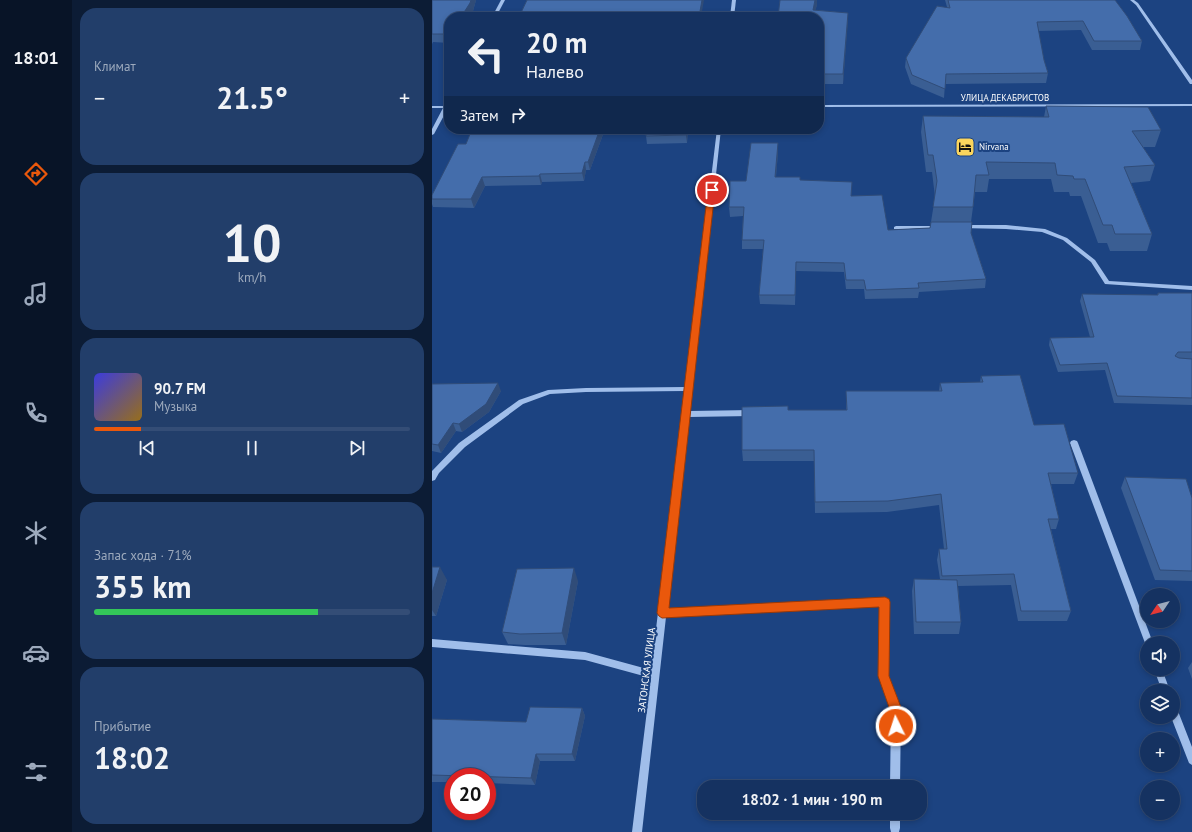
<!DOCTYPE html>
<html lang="ru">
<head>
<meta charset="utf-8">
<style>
	body { margin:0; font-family:"PT Sans",sans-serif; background:#223e6a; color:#f1f3f6; height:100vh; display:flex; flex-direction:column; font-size:15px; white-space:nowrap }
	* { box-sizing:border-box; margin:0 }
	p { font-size:13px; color:#9daabd }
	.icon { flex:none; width:22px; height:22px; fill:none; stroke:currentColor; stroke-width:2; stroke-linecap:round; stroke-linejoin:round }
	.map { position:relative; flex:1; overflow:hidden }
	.side { display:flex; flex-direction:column; gap:8px; padding:8px; background:#0c1c35; width:360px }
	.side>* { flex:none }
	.hud { position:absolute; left:12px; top:12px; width:380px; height:122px; border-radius:16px; box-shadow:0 2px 6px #0003,0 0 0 1px #344d76; background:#153261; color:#f1f3f6; overflow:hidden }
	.needle { width:26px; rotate:235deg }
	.fabs { position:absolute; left:708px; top:588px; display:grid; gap:8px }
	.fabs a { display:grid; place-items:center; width:40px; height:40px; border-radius:50%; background:#153261; box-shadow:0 2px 6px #0003,0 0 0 1px #344d76; font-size:20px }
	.speed { position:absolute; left:12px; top:768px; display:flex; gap:8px; font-size:20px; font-weight:700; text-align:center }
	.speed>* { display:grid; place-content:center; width:52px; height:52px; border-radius:50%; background:#153261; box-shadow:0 2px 6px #0003,0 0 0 1px #344d76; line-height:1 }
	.speed .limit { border:6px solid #d22; background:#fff; color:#111 }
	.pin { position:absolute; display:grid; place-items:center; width:34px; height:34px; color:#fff; margin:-17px; border:2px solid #fff; border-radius:50%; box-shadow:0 1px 4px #0007 }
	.me { position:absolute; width:44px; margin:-22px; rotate:356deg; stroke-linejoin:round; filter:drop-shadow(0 0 3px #0008) }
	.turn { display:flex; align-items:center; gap:14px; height:84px; padding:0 16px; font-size:18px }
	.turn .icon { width:52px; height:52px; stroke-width:2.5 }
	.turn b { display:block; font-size:28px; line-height:34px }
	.then { display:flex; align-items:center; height:38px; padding:0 16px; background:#0003; gap:8px; font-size:15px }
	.big { font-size:30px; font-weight:700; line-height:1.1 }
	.side .tile { flex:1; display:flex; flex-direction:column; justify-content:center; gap:6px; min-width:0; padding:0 14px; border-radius:16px; background:#223e6a }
	.side .dial { align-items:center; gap:0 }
	.dial b { font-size:52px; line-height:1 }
	.song { display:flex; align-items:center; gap:12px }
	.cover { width:48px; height:48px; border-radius:6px; background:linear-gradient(135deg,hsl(240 70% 55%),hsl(40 70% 35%)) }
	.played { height:4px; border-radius:2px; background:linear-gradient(90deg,#ea580c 15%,#344d76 15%) }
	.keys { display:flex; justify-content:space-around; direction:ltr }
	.heat { display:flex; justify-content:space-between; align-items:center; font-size:22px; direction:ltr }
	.charge { height:6px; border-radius:3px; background:linear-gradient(90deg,#34c759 71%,#344d76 0) }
	.trip { position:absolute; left:265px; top:780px; width:230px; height:40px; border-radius:16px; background:#153261; box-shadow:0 2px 6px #0003,0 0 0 1px #344d76; font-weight:700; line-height:40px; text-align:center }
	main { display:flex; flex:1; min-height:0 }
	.dock { display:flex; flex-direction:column; width:72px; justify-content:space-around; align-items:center; background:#081427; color:#9daabd }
	.dock .icon { width:28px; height:28px }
	.dock .selected { color:#ea580c }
	.dock b { font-size:18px; color:#f1f3f6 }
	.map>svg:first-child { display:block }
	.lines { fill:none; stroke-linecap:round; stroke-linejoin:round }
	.minor { fill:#a0beea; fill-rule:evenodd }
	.wall { fill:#3a5e93 }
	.shaded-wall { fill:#304c78 }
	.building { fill:#446dab; stroke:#304c78 }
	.route { fill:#ea580c; stroke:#983908 }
	.labels { text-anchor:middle; stroke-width:4; stroke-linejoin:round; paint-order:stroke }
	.far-street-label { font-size:9px; fill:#fff; stroke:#1c4381 }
	.far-poi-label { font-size:9px; fill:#fff; stroke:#1c4381; text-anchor:start }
	.street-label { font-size:10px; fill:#fff; stroke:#1c4381 }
</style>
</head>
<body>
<main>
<nav class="dock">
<b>18:01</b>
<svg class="icon selected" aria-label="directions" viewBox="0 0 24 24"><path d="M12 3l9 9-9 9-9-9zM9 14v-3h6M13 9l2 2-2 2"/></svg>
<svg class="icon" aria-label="music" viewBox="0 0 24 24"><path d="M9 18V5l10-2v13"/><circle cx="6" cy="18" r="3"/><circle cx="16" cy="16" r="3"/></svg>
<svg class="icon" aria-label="phone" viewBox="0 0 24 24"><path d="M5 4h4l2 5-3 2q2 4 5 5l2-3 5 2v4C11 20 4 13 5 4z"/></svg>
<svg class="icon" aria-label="climate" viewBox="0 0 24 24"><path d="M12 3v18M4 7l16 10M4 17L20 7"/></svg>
<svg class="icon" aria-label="car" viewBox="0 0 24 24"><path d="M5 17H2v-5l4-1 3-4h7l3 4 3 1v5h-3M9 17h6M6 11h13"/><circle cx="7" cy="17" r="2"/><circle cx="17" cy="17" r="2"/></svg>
<svg class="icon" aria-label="filters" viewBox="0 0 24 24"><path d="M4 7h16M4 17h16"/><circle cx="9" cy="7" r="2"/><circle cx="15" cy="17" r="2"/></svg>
</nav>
<section class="side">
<div class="tile"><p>Климат</p>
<div class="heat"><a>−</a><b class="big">21.5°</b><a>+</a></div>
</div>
<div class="tile dial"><b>10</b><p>km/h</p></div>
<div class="tile">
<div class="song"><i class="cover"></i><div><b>90.7 FM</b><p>Музыка</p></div></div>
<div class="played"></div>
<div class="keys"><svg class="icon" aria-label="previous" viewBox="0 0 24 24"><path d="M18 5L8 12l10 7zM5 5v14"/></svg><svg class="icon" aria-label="pause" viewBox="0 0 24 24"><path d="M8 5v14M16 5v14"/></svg><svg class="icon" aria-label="next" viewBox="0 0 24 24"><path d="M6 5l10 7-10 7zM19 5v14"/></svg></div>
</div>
<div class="tile"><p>Запас хода · 71%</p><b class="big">355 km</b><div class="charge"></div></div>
<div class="tile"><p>Прибытие</p><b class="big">18:02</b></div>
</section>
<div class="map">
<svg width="760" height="832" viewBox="0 0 760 832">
	<rect width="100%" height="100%" fill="#1c4381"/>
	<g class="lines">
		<g class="minor">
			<polygon points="69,0 73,0 64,17 60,17"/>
			<polygon points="300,0 304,0 302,17 298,17"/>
			<polygon points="698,0 702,0 706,3 760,80 760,84 758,84 704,5"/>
			<polygon points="15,101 17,101 17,108 16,108 2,134 0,135 0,129 11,108 0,108 0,106 13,106"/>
			<polygon points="760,104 760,106 387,107 387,105"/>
			<polygon points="285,129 289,129 258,411 320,410 323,413 320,416 257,417 235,609 453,598 456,599 457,602 456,676 469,710 468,787 458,787 459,710 448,676 449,606 234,617 210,832 200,832 219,678 153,660 0,647 0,639 153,652 219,670 253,391 154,392 118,394 91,404 33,447 7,473 3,480 0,481 0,471 27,443 87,400 116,390 154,388 254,387"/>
			<polygon points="530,225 574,225 613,229 635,238 663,260 677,281 760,286 760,290 673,284 659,262 631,240 610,232 574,229 528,228 528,226"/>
			<polygon points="464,226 507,226 510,228 507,230 462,229 462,227"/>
			<polygon points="642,440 645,441 646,443 721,643 715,643 715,646 713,643 638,443 639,441"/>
			<polygon points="722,669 730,669 738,691 730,691"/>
			<polygon points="741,705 744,706 760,747 760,765 757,763 739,717 741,717"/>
			<polygon points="458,813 468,813 468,828 467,832 459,832 458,828"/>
		</g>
	</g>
	<g class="wall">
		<polygon points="0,0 44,0 41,11 17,17 17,43 1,42 0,44"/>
		<polygon points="348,0 385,0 385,5 383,10 416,13 411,84 387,84 387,17"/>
		<polygon points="513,0 683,0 710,41 708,50 660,50 649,30 606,31 612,60 616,73 614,83 513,84 512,98 479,84 473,67 474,58 515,7"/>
		<polygon points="614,106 729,130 723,147 711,147 723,165 718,181 699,183 720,234 715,251 678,251 675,243 666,243 649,196 638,196 637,192 622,192 619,179 557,179 555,192 543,192 539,222 539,233 554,279 553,288 487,292 486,298 433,299 432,289 414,289 412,272 364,271 363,305 328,304 327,295 332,249 310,249 310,240 311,216 298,217 297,207 314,181 346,152 344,177 368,180 419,196 456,230 498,228 503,197 500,172 494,172 489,132 491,116 612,117"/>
		<polygon points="173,129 158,170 154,170 152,181 110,182 109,185 53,186 42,208 1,207 0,204 0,195 34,144"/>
		<polygon points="215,129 256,129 255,143 215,144 214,136"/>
		<polygon points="726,293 760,293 760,405 682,403 673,370 626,372 617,345 618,338 658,337 648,301 650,294 725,295"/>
		<polygon points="549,376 602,425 646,473 642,484 619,484 627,519 624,529 619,529 639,611 635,621 586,621 579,585 526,586 529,622 527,634 482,634 480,591 482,579 508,579 505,560 507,549 512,549 507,505 455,512 383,513 382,461 311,461 310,450 356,410 414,410 414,391 507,391 508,383 548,382"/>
		<polygon points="0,384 69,391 57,412 30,432 24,431 9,453 0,451"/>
		<polygon points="693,477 760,498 760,581 723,580 689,488"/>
		<polygon points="0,567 15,580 4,616 0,616"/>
		<polygon points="146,581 134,645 93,645 76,644 70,632"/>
		<polygon points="760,662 760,679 756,668"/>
		<polygon points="150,708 153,716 143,761 108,761 103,785 55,783 55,777 21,777 21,782 0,782 0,719 94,722"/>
	</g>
	<g class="shaded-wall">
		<polygon points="39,0 44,0 41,11 37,17 29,17"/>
		<polygon points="270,0 272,0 269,17 267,17"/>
		<polygon points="383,0 385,0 385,5 382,17 381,10"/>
		<polygon points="416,13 416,22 411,84 411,74"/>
		<polygon points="168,129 173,129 158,170 156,162"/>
		<polygon points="255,129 256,129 255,143 254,135"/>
		<polygon points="346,143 346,152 343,186 343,177"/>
		<polygon points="153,162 154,170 152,181 150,173"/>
		<polygon points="108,174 110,182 109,185 107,176"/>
		<polygon points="50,177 53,186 42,208 39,199"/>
		<polygon points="66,383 69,391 57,412 30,432 27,424"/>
		<polygon points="21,423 24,431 9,453 6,445"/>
		<polygon points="8,567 15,580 4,616 0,610 0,593"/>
		<polygon points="142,568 146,581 134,645 130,633"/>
		<polygon points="150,708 153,716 143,761 140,754"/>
		<polygon points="104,754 108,761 103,785 99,778"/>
	</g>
	<g class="building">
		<polygon points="0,0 39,0 38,3 29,17 17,17 17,34 0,34"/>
		<polygon points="95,0 270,0 267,17 87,17"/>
		<polygon points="348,0 383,0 381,10 416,13 411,74 387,74 387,17 346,17"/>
		<polygon points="516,0 683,0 695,16 710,41 662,41 651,21 605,22 612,60 616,73 514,74 513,89 480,75 474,58 505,6 518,8"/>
		<polygon points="614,106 716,107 729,130 700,131 723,165 692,167 720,234 683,234 680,225 671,225 653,179 642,179 641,176 625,175 623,163 554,162 557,175 544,175 541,207 501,207 505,181 501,155 496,155 491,116 617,117"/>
		<polygon points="40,129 168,129 156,162 153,162 150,173 108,174 107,176 50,177 39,199 0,199 0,195 26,144 34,144"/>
		<polygon points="215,129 255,129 254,135 214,136"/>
		<polygon points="319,143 346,143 343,177 368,177 368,180 420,182 419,196 450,195 456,230 498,228 499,222 540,222 539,233 554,279 486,283 487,288 434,290 432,280 414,280 412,263 364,262 363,295 327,295 332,240 310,240 312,207 297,207 298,181 314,181"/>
		<polygon points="726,293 760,293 760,352 746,352 743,356 747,358 760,359 760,398 685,396 675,363 628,365 618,338 662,337 650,294 726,295"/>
		<polygon points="588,375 602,425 632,424 646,473 616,473 627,519 616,519 639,611 589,611 582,574 510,576 507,549 515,549 509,494 456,501 383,502 382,450 310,450 310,407 356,406 356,410 415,410 414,391 510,391 508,383 551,382 549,376"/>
		<polygon points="66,383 54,404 27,424 21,423 6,445 0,444 0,384"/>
		<polygon points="693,477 754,479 760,498 760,571 728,570"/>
		<polygon points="0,567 8,567 0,593"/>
		<polygon points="142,568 130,633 88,634 70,632 85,569"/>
		<polygon points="482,579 525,580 529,622 484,622"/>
		<polygon points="98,707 150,708 140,754 104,754 99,778 0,775 0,719 94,722"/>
	</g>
	<polygon class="route" points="280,188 283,190 237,608 453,597 457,599 458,602 457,676 470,710 470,726 468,730 464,732 459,730 458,726 458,710 446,676 447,607 230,618 227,616 225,613 276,190"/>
	<defs>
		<g id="hotel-square" transform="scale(1)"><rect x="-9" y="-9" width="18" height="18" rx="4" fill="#fbd55d" stroke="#1c4381"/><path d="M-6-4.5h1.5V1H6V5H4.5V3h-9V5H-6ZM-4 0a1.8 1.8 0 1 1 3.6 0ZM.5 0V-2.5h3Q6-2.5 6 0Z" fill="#111"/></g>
	</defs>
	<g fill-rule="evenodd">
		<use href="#hotel-square" x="533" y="147"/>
	</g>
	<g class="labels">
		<g class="far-street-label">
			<text x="573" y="101">УЛИЦА ДЕКАБРИСТОВ</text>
		</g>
		<g class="far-poi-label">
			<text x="547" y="150">Nirvana</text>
		</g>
		<g class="street-label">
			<text transform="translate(214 670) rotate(-83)" y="4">ЗАТОНСКАЯ УЛИЦА</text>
		</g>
	</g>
</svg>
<div class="fabs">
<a><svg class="needle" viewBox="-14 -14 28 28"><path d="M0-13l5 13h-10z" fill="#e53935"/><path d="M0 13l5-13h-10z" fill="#9daabd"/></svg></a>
<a><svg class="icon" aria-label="sound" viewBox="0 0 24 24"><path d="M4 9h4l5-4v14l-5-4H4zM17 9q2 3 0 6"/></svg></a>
<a><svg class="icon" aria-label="layers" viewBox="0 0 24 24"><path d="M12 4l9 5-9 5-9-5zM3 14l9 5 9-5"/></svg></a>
<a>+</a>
<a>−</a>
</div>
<div class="speed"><div class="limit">20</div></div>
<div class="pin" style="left:280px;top:190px;background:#d93025"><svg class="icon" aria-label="arrive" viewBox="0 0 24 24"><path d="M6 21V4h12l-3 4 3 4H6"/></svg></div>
<svg class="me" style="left:464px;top:726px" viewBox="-20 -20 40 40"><circle r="17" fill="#ea580c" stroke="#fff" stroke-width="3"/><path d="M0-11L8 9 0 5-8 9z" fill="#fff"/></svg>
<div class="trip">18:02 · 1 мин · 190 m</div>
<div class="hud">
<div class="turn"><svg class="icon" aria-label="left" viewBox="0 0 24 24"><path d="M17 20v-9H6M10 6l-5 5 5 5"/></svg><div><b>20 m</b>Налево</div></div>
<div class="then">Затем<svg class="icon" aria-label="right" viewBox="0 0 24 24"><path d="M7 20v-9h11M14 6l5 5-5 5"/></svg></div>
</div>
</div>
</main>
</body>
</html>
